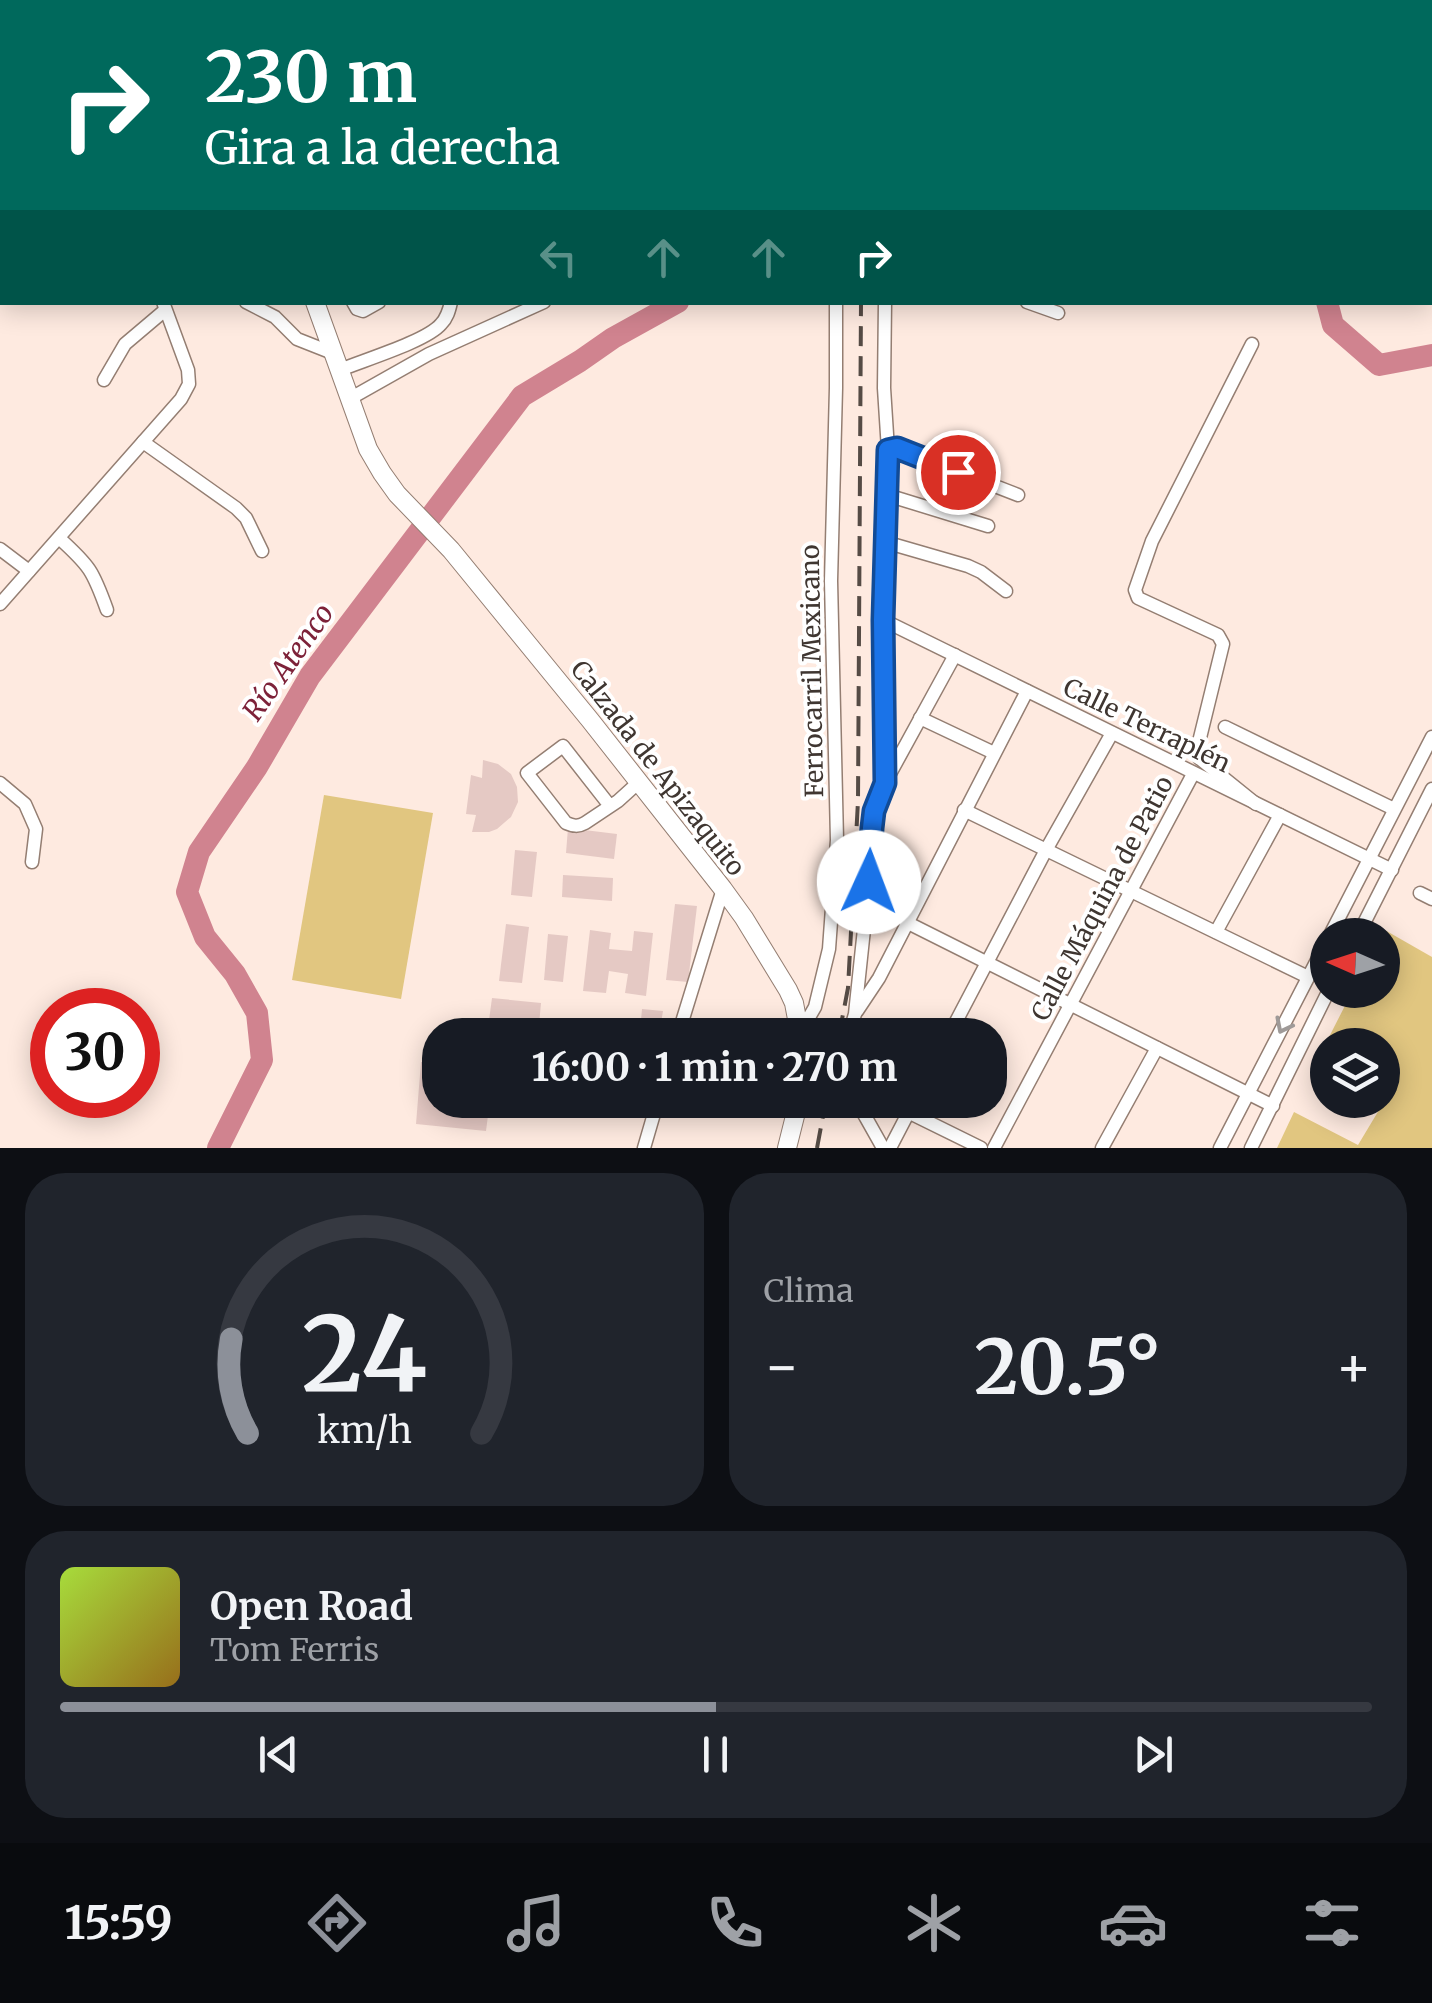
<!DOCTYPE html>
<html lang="es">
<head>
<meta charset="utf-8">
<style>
	body { margin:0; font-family:Merriweather,serif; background:#20242c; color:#f1f3f6; height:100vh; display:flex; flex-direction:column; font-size:38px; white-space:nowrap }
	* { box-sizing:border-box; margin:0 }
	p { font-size:32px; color:#9ea1a6 }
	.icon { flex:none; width:55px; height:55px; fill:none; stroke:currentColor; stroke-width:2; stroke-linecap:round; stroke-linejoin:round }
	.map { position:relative; height:1148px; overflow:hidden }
	.drawer { display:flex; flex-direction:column; gap:25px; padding:25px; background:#0d0f14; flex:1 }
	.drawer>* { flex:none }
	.banner { position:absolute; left:0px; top:0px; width:1432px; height:305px; box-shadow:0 5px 25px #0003; background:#00695c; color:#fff; overflow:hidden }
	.needle { width:65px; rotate:273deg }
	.fabs { position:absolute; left:1310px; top:918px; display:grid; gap:20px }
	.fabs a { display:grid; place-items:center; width:90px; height:90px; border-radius:50%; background:#171b24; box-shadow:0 5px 25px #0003; font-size:50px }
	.speed { position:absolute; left:30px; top:988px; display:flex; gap:20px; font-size:50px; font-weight:700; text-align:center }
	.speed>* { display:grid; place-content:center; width:130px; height:130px; border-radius:50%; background:#171b24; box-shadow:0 5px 25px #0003; line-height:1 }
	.speed .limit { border:15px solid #d22; background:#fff; color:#111 }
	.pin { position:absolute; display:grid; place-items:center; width:85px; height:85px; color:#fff; margin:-42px; border:5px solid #fff; border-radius:50%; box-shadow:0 2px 10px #0007 }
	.me { position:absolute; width:110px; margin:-55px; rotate:2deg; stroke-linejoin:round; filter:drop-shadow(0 0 8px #0008) }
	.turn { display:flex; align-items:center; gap:35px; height:210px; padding:0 40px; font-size:45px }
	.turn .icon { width:130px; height:130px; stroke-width:2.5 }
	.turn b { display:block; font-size:70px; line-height:85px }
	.lanes { display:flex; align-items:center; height:95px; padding:0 40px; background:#0003; justify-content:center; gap:50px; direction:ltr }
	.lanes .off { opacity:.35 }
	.big { font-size:75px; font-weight:700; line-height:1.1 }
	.drawer .card { flex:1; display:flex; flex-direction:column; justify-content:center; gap:15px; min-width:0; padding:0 35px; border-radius:40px; background:#20242c }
	.drawer .dial { align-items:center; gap:0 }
	.dial svg { height:260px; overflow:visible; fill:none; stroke:#363941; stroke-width:7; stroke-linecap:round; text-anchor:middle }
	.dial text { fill:#f1f3f6; stroke:none }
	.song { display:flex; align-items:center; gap:30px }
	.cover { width:120px; height:120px; border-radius:15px; background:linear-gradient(135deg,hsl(80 70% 55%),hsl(40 70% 35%)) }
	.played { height:10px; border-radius:5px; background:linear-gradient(90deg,#8c9099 50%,#363941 50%) }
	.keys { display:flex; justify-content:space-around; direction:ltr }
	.heat { display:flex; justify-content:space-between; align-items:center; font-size:55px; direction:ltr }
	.drawer .tiles { flex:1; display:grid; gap:25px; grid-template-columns:1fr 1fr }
	.card:last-child { grid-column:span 2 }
	.trip { position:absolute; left:422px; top:1018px; width:585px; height:100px; border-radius:40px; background:#171b24; box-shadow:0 5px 25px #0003; font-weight:700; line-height:100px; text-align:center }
	.tab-bar { display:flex; height:160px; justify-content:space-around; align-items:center; background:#090b0e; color:#9ea1a6 }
	.tab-bar .icon { width:70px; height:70px }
	.tab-bar .active { color:#8c9099 }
	.tab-bar b { font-size:45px; color:#f1f3f6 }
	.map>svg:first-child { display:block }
	.green { fill:#e1c680 }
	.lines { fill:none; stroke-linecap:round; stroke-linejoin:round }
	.river { stroke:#d0838f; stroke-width:22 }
	.building { fill:#e5c9c4 }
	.minor-casing { stroke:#947e72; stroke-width:15 }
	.major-casing { stroke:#947e72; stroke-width:20 }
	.minor { stroke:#fff; stroke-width:12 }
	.major { stroke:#fff; stroke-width:18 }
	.rail { stroke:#554b45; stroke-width:4; stroke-dasharray:20 10; stroke-linecap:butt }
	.oneway { stroke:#9f9a98 }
	.route-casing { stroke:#114b97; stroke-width:25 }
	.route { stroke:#1a73e8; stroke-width:18 }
	.labels { text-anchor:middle; stroke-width:8; stroke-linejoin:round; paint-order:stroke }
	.street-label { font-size:25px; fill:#3f3631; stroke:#fff }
	.water-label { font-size:28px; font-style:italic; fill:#7d2239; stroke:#fff }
</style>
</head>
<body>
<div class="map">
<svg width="1432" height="1148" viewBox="0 0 1432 1148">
	<rect width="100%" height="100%" fill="#feeae0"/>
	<g class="green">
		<polygon points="324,795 433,813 401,999 292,980"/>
		<polygon points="1383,929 1432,957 1432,1148 1277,1148 1294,1112 1358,1145 1394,1085 1383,1076 1382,1045 1336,1045 1328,1039 1353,990 1382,990 1382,935 1380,935"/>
	</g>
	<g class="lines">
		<g class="river">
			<polyline points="754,0 757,2"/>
			<polyline points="1327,302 1333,325 1379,365 1432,355"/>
			<polyline points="218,1148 262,1060 257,1013 235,974 205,937 187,892 199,852 257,767 310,676 522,396 580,361 613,338 678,302"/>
		</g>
	</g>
	<g class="building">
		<polygon points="483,760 498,764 511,774 517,787 518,802 511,817 497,829 489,832 472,832 476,815 466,814 471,775 482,778"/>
		<polygon points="568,828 617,834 614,859 566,853"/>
		<polygon points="515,850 537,852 532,897 511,895"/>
		<polygon points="563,875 613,878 612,901 562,897"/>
		<polygon points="675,904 697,906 688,982 666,980"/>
		<polygon points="506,924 529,927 522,983 499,981"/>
		<polygon points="590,930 611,933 609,949 632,951 634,931 653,933 646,996 625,993 628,974 609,971 606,993 583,991"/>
		<polygon points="548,934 568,936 563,982 544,980"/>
		<polygon points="492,998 541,1003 538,1035 487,1035"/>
		<polygon points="642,1009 663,1011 661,1023 641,1020"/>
		<polygon points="581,1026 600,1028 600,1035 580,1035"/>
		<polygon points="421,1062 440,1064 440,1100 490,1100 486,1131 416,1124"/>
	</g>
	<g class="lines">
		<g class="minor-casing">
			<g id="minor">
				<polyline points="85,0 86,2"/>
				<polyline points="640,0 641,2"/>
				<polyline points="596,2 601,0"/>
				<polyline points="0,162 2,166"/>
				<polyline points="246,302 275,317 297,339 335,354"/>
				<polyline points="353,302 357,309 363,311 379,302"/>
				<polyline points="1027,302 1058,313"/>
				<polyline points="1252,344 1152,541 1135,590 1138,598 1218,635 1223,644 1197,750 1199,758 1256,804"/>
				<path d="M340 370C364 360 427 341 441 324 447 318 449 311 451 302"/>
				<polyline points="104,380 125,344 164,311"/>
				<polyline points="351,398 429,354 544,302"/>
				<polyline points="143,442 236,508 246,518 262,551"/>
				<polyline points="888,450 897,448 1018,495"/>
				<polyline points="887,495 988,526"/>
				<path d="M59 538C90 566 93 571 107 610"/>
				<polyline points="885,542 968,566 981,572 1006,591"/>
				<polyline points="0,549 29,571"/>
				<polyline points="0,604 181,399 189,384 188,370 163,302"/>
				<polyline points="883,620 1392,870"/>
				<polyline points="920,718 994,753"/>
				<polyline points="1225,727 1394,809"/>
				<polyline points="886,781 955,655"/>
				<polyline points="0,783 25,804 36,829 32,862"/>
				<path d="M610 806 563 746 527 773 566 823C573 826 578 827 585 823L618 801 639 782"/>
				<polyline points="964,810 1308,977"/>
				<polyline points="1420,893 1432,899"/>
				<polyline points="906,922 1273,1106"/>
				<polyline points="1216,932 1280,815"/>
				<polyline points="1330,935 1432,737"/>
				<polyline points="1358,935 1432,789"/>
				<polyline points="857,1011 879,978 1027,691"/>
				<polyline points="800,1033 815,1007 829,949 837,840 831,581 836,388 836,302"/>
				<polyline points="678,1035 723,889"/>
				<polyline points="849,1035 855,1014 869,882 871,829 874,811 885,783 883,620 888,450 884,388 885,302"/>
				<polyline points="949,1035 1046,850 1112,733"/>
				<polyline points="856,1100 883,1148"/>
				<polyline points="908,1112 981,1148"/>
				<polyline points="644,1148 658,1100"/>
				<polyline points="890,1148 915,1100"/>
				<polyline points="994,1148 1193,774"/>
				<polyline points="1102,1148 1157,1048"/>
				<polyline points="1220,1148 1328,939"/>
				<polyline points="1251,1148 1329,990"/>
			</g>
		</g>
		<g class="major-casing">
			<g id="major">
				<polyline points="195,0 196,2"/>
				<polyline points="315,302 368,449 382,473 397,494 451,550 590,720 723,889 744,918 788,990 794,1003 800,1035"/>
				<polyline points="787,1148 799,1100"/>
			</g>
		</g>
		<use href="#minor" class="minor"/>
		<use href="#major" class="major"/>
		<g class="rail">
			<polyline points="862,0 862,2"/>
			<polyline points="839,1035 848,988 858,801 861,302"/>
			<polyline points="817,1148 826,1100"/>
		</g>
	</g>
	<defs><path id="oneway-chevron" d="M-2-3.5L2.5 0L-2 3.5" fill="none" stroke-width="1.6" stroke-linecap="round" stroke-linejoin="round" transform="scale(2.5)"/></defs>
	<use class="oneway" href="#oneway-chevron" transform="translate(1283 1026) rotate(117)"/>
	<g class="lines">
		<g class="route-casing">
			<polyline id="route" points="869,882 872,828 874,811 885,783 883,620 888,450 897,448 958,472"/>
		</g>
		<use href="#route" class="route"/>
	</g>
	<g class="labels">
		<g class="street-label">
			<text transform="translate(812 671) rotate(-91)" y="9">Ferrocarril Mexicano</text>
			<text transform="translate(1147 725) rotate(26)" y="9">Calle Terraplén</text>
			<text transform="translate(658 768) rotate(52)" y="9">Calzada de Apizaquito</text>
			<text transform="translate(1102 898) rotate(-62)" y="9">Calle Máquina de Patio</text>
		</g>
		<g class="water-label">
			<text transform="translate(288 662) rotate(-55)" y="10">Río Atenco</text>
		</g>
	</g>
</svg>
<div class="fabs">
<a><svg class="needle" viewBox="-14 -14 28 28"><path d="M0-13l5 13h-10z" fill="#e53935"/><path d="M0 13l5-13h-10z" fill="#9ea1a6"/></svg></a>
<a><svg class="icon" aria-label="layers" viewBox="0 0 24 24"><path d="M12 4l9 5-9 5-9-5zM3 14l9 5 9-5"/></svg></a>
</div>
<div class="speed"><div class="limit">30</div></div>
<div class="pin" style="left:958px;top:472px;background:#d93025"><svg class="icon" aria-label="arrive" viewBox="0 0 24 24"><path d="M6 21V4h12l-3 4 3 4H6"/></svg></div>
<svg class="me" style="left:869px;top:882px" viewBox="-20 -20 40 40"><circle r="19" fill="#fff"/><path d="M0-13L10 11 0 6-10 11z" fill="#1a73e8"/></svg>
<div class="trip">16:00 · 1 min · 270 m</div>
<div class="banner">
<div class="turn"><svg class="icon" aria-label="right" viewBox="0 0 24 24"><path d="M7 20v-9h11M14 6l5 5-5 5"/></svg><div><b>230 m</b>Gira a la derecha</div></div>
<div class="lanes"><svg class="icon off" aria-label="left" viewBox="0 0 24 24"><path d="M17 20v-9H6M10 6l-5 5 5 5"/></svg><svg class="icon off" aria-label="ahead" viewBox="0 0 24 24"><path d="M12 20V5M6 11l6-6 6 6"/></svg><svg class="icon off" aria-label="ahead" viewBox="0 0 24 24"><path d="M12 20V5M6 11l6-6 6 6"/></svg><svg class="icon" aria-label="right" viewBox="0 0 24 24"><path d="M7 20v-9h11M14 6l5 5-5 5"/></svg></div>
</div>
</div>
<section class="drawer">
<div class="tiles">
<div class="card dial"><svg viewBox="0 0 100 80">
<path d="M14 69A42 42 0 1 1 86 69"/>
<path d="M14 69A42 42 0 0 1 9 40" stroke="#8c9099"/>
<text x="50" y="56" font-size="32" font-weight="700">24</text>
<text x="50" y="72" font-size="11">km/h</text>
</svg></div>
<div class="card"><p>Clima</p>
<div class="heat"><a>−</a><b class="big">20.5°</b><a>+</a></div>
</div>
<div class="card">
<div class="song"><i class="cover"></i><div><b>Open Road</b><p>Tom Ferris</p></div></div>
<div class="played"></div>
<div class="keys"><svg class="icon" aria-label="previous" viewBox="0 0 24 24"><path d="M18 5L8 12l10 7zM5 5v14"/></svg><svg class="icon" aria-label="pause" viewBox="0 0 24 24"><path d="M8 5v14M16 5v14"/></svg><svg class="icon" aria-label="next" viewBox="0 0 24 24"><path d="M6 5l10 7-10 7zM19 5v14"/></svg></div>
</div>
</div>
</section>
<nav class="tab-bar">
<b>15:59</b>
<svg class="icon active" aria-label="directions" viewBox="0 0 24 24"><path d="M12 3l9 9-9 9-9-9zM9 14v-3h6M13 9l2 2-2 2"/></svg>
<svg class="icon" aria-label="music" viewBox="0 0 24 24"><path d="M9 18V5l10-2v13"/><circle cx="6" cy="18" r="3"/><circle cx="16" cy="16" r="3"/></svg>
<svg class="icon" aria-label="phone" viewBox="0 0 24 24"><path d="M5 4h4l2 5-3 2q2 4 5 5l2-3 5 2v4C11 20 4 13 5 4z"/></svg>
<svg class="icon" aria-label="climate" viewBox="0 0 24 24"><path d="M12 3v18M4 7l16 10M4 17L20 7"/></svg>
<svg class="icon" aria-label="car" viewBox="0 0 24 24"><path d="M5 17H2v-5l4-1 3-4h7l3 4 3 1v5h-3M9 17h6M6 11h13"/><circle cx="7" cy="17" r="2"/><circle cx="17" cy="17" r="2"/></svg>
<svg class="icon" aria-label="filters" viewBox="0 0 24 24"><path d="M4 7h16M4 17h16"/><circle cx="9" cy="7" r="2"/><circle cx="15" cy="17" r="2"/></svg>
</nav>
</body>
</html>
